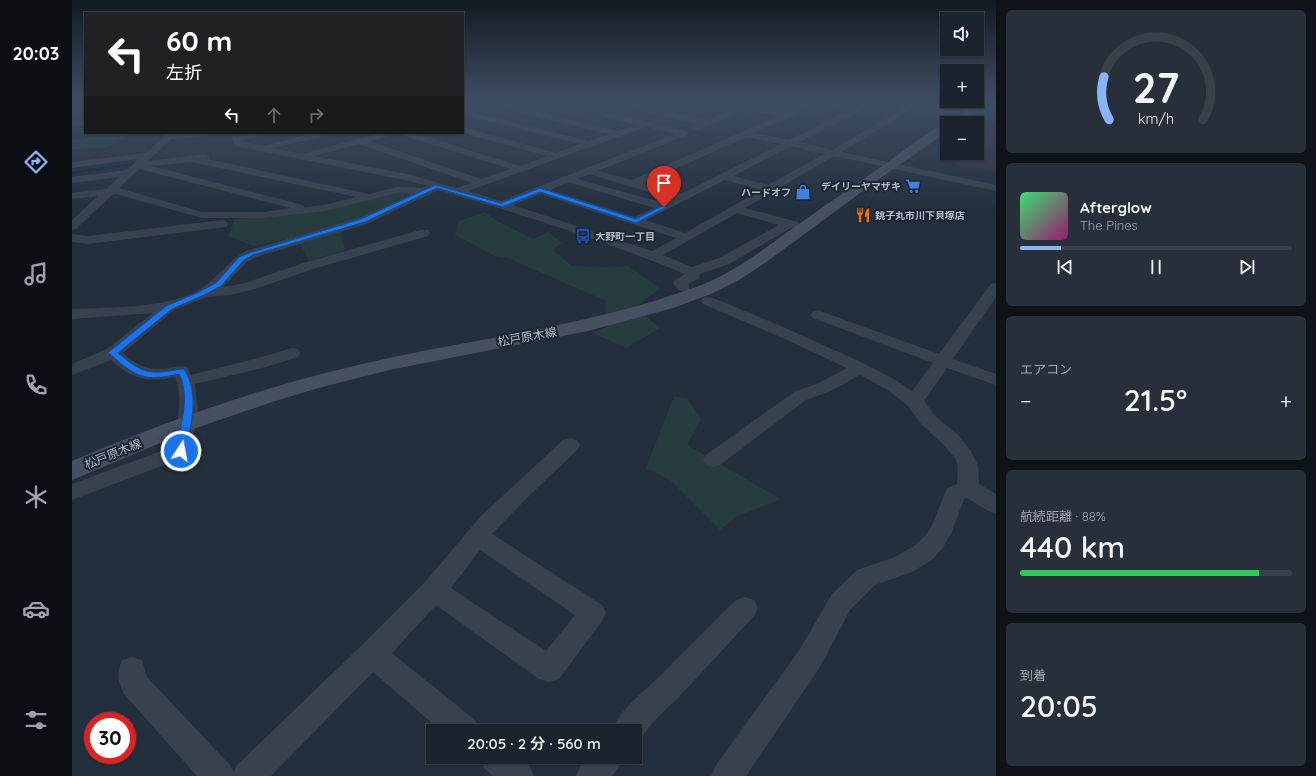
<!DOCTYPE html>
<html lang="ja">
<head>
<meta charset="utf-8">
<style>
	body { margin:0; font-family:Quicksand,"Noto Sans JP",sans-serif; background:#282f3a; color:#f1f3f6; height:100vh; display:flex; flex-direction:column; font-size:15px; white-space:nowrap }
	* { box-sizing:border-box; margin:0 }
	p { font-size:13px; color:#a0a4aa }
	.icon { flex:none; width:22px; height:22px; fill:none; stroke:currentColor; stroke-width:2; stroke-linecap:round; stroke-linejoin:round }
	.map { position:relative; flex:1; overflow:hidden }
	.side { display:flex; flex-direction:column; gap:10px; padding:10px; background:#0f1319; width:320px }
	.side>* { flex:none }
	.hud { position:absolute; left:12px; top:12px; width:380px; height:122px; border-radius:0px; box-shadow:0 1px 3px #0004,0 0 0 1px #39404a; background:#202124; color:#fff; overflow:hidden }
	.buttons { position:absolute; left:868px; top:12px; display:grid; gap:8px }
	.buttons a { display:grid; place-items:center; width:44px; height:44px; border-radius:0px; background:#1b232e; box-shadow:0 1px 3px #0004,0 0 0 1px #39404a; font-size:20px }
	.speed { position:absolute; left:12px; top:712px; display:flex; gap:8px; font-size:20px; font-weight:700; text-align:center }
	.speed>* { display:grid; place-content:center; width:52px; height:52px; border-radius:50%; background:#1b232e; box-shadow:0 1px 3px #0004,0 0 0 1px #39404a; line-height:1 }
	.speed .limit { border:6px solid #d22; background:#fff; color:#111 }
	.pin { position:absolute; display:grid; place-items:center; width:34px; height:34px; color:#fff; margin:-41px -17px; border-radius:50% 50% 50% 0; rotate:-45deg; box-shadow:0 0 4px #0007 }
	.pin .icon { rotate:45deg }
	.me { position:absolute; width:44px; margin:-22px; rotate:11deg; stroke-linejoin:round; filter:drop-shadow(0 0 3px #0008) }
	.turn { display:flex; align-items:center; gap:14px; height:84px; padding:0 16px; font-size:18px }
	.turn .icon { width:52px; height:52px; stroke-width:2.5 }
	.turn b { display:block; font-size:28px; line-height:34px }
	.lanes { display:flex; align-items:center; height:38px; padding:0 16px; background:#0003; justify-content:center; gap:20px; direction:ltr }
	.lanes .off { opacity:.35 }
	.big { font-size:30px; font-weight:600; line-height:1.1 }
	.side .card { flex:1; display:flex; flex-direction:column; justify-content:center; gap:6px; min-width:0; padding:0 14px; border-radius:6px; background:#282f3a }
	.side .dial { align-items:center; gap:0 }
	.dial svg { height:104px; overflow:visible; fill:none; stroke:#39404a; stroke-width:7; stroke-linecap:round; text-anchor:middle }
	.dial text { fill:#f1f3f6; stroke:none }
	.song { display:flex; align-items:center; gap:12px }
	.cover { width:48px; height:48px; border-radius:6px; background:linear-gradient(135deg,hsl(140 70% 55%),hsl(320 70% 35%)) }
	.played { height:4px; border-radius:2px; background:linear-gradient(90deg,#8ab4f8 15%,#39404a 15%) }
	.keys { display:flex; justify-content:space-around; direction:ltr }
	.heat { display:flex; justify-content:space-between; align-items:center; font-size:22px; direction:ltr }
	.charge { height:6px; border-radius:3px; background:linear-gradient(90deg,#34c759 88%,#39404a 0) }
	.trip { position:absolute; left:354px; top:724px; width:216px; height:40px; border-radius:0px; background:#1b232e; box-shadow:0 1px 3px #0004,0 0 0 1px #39404a; font-weight:600; line-height:40px; text-align:center }
	main { display:flex; flex:1; min-height:0 }
	.dock { display:flex; flex-direction:column; width:72px; justify-content:space-around; align-items:center; background:#0b0e12; color:#a0a4aa }
	.dock .icon { width:28px; height:28px }
	.dock .selected { color:#8ab4f8 }
	.dock b { font-size:18px; color:#f1f3f6 }
	.map>svg:first-child { display:block }
	.medical { fill:#32303f }
	.green { fill:#263c3f }
	.lines { fill:none; stroke-linecap:round; stroke-linejoin:round }
	.stream { stroke:#17263c; stroke-width:3 }
	.minor { fill:#38414e; fill-rule:evenodd }
	.tertiary { fill:#38414e; fill-rule:evenodd }
	.secondary { fill:#465061; fill-rule:evenodd }
	.route { fill:#1a73e8; stroke:#114b97 }
	.labels { text-anchor:middle; stroke-width:4; stroke-linejoin:round; paint-order:stroke }
	.far-poi-label { font-size:10px; font-weight:bold; fill:#b4bcc9; stroke:#1d2633; text-anchor:end }
	.street-label { font-size:12px; fill:#b4bcc9; stroke:#1d2633 }
</style>
</head>
<body>
<main>
<nav class="dock">
<b>20:03</b>
<svg class="icon selected" aria-label="directions" viewBox="0 0 24 24"><path d="M12 3l9 9-9 9-9-9zM9 14v-3h6M13 9l2 2-2 2"/></svg>
<svg class="icon" aria-label="music" viewBox="0 0 24 24"><path d="M9 18V5l10-2v13"/><circle cx="6" cy="18" r="3"/><circle cx="16" cy="16" r="3"/></svg>
<svg class="icon" aria-label="phone" viewBox="0 0 24 24"><path d="M5 4h4l2 5-3 2q2 4 5 5l2-3 5 2v4C11 20 4 13 5 4z"/></svg>
<svg class="icon" aria-label="climate" viewBox="0 0 24 24"><path d="M12 3v18M4 7l16 10M4 17L20 7"/></svg>
<svg class="icon" aria-label="car" viewBox="0 0 24 24"><path d="M5 17H2v-5l4-1 3-4h7l3 4 3 1v5h-3M9 17h6M6 11h13"/><circle cx="7" cy="17" r="2"/><circle cx="17" cy="17" r="2"/></svg>
<svg class="icon" aria-label="filters" viewBox="0 0 24 24"><path d="M4 7h16M4 17h16"/><circle cx="9" cy="7" r="2"/><circle cx="15" cy="17" r="2"/></svg>
</nav>
<div class="map">
<svg width="924" height="776" viewBox="0 0 924 776">
	<rect width="100%" height="100%" fill="#242f3e"/>
	<polygon class="medical" points="915,131 924,132 924,172 883,164 893,153 905,153 905,140"/>
	<g class="green">
		<polygon points="25,133 60,133 35,148 0,149 0,139 12,139"/>
		<polygon points="328,192 333,196 294,216 268,225 273,250 237,261 225,237 181,246 156,236 163,219 222,214 270,206"/>
		<polygon points="413,212 425,221 461,239 476,232 490,243 481,250 500,266 534,267 557,266 588,289 563,307 588,328 554,348 521,333 538,325 533,313 534,301 436,258 425,257 383,235 387,221"/>
		<polygon points="602,396 616,399 629,419 615,445 709,499 666,516 648,530 599,481 574,468"/>
	</g>
	<g class="lines">
		<polyline class="stream" points="0,173 62,164"/>
		<g class="minor">
			<path d="M473 102H488L615 131 616 133 615 135 526 171 560 180 706 116 671 110V106L713 113 738 102H748L781 109 793 102H803L789 111V114H783L727 142 760 150 843 102H852L769 152 924 185V191L762 156 673 208 726 222 728 225 726 228H719L657 264 628 274 627 278 616 284 618 287 616 290 611 291 606 290 601 283 603 280 613 274C533 241 449 214 366 190L295 224 184 257 175 262 151 287 173 283 231 263 348 230H356L358 233 356 236 241 269 183 289 158 295 135 297 102 310 51 353C67 367 76 371 97 368 103 367 108 366 115 367L119 375 182 359 220 348 226 349 228 353 226 357 194 367 123 384 126 411 119 451 116 456 0 500V484L100 447C105 425 112 399 103 377 76 383 59 379 39 360L0 375V364L35 349 81 313 0 319V309C38 307 94 309 127 290 145 279 156 261 174 251L287 218 340 194 325 193 253 211 192 218H130L44 194 40 195 4 229 0 230V220L26 196 0 199V193L34 189 47 177 0 183V177L55 170 66 159 0 168V162L74 153 92 136 93 133H139L135 136 99 139 76 161 133 154 138 157 135 159 297 194 325 187 352 188 356 186 333 180 163 146 158 133H166L167 136 179 133H194L193 135 169 140 170 142 191 146 242 133H257L256 135 201 148 230 154 308 133H322L321 135 297 141 409 179 439 169 330 135 329 133H342L448 166 475 156 391 133V127L484 153 508 144 392 115V111H395L517 141 537 134 422 107 421 105 425 103 546 131 564 125ZM742 106 774 112 717 140 682 133ZM574 127 603 134 429 201 396 191ZM675 137 709 144 609 194 571 183ZM287 144 400 183 384 188 335 174 242 156ZM719 146 752 154 696 185 661 176ZM119 162H120L284 197 253 205 233 207 231 205 79 166ZM67 169 219 208 192 212H130L47 188ZM517 174 600 199 591 203 506 179ZM653 180 689 190 613 233 574 220ZM496 182 582 208 563 217 478 190ZM468 194 604 238 580 251 441 205ZM665 213 707 225 647 258 620 267 591 255Z"/>
			<polygon points="13,121 13,125 0,126 0,122"/>
			<polygon points="150,220 154,221 156,224 154,227 16,244 0,242 0,234 16,236"/>
			<path d="M924 283V297L881 359 924 374V385L875 368 852 401 864 417 886 435 899 451 906 466 907 484 924 494V513L916 511 895 498 892 499 879 534 870 549 860 560 840 572 803 585 778 610 748 667 674 776H639L644 765 728 649 760 594 785 570 823 557 842 546 854 535 860 525 875 488 885 484 886 466 883 458 872 445 850 425 835 405 814 389 788 375 759 391 734 400 648 465 641 467 634 465 631 460 634 455 722 392 747 383 775 368 713 339 631 304 629 301 631 298 636 297 641 298C682 315 722 331 762 350 789 362 816 374 840 391L861 363 741 318 738 315 741 312 746 310 751 312 867 354 919 284Z"/>
			<path d="M498 438 505 440 508 445 505 450 455 498 420 534 530 605 534 613 530 621 487 679 477 682 467 679 364 605 320 653 403 720 407 731H369L301 672 199 776H125L52 694C46 681 44 674 50 660L60 657 70 660 75 677 158 765 162 772 165 765 290 645 353 582 408 517 491 440ZM408 550 503 615 474 651 379 588Z"/>
			<path d="M673 597 682 600 686 608 682 616 606 698 582 721 566 742 563 743V731H540C550 706 569 695 588 676 613 651 638 625 664 600Z"/>
			<polygon points="407,757 448,757 457,765 462,776 421,776 412,768"/>
			<polygon points="515,757 551,757 546,768 540,776 504,776 509,765"/>
		</g>
		<polygon class="tertiary" points="537,102 556,102 636,120 679,102 692,102 624,131 619,128 626,124 541,105"/>
		<g class="secondary">
			<polygon points="904,102 915,102 888,123 877,123"/>
			<path d="M875 124V132L810 177 693 263 667 280 639 294 601 308 516 331 317 370 243 389 203 401 124 428 0 480V461C103 417 208 381 317 358 420 336 524 324 624 287 658 275 688 252 717 231 751 207 785 183 819 160 834 149 858 129 875 124Z"/>
		</g>
	</g>
	<linearGradient id="sky" x2="0" y2="1"><stop stop-color="#141a22"/><stop offset="0.48" stop-color="#3f4d63"/><stop offset="1" stop-color="#3f4d63" stop-opacity="0"/></linearGradient>
	<rect width="924" height="211" fill="url(#sky)"/>
	<path class="route" d="M363 185 429 203 468 188 564 219 590 206 595 207 564 223 468 192 430 207 365 188 293 222 181 255 172 260 149 286 132 295 100 309 46 353C72 374 76 375 109 369H112C128 394 119 424 114 451L112 454H105L103 451C108 429 119 396 107 374 71 382 64 377 38 354L36 353 38 351 94 306 127 292 144 283 167 257 177 253 289 219Z"/>
	<defs>
		<g id="supermarket-bare" transform="scale(1.2)"><path d="M-6-5.5h2.5l.6 2H6L4.5 2H-2.5L-4.4-4H-6ZM-1.5 3.2a1.3 1.3 0 1 0 .1 0ZM3 3.2a1.3 1.3 0 1 0 .1 0Z" fill="#3f7fe0" stroke="#1d2633" stroke-width="2.5" paint-order="stroke"/></g>
		<g id="shop-bare" transform="scale(1.2)"><path d="M-5-2.5h2.3a2.7 3.5 0 0 1 5.4 0H5L5.5 6h-11ZM-1.5-2.5h3a1.5 2.3 0 0 0-3 0Z" fill="#3f7fe0" stroke="#1d2633" stroke-width="2.5" paint-order="stroke"/></g>
		<g id="restaurant-bare" transform="scale(1.2)"><path d="M-5-6h1v4h1v-4h1v4h1v-4h1v5L-1.5 .5V6h-2V.5L-5-1ZM5-6V6H3V1.5H1.5Q1.5-4 5-6Z" fill="#e8710a" stroke="#1d2633" stroke-width="2.5" paint-order="stroke"/></g>
		<g id="bus-bare" transform="scale(1.2)"><path d="M-5-6H5V4H4V6H2V4H-2V6H-4V4H-5ZM-3.5-4V0h7V-4ZM-3.5 1.2v1.5H-2V1.2ZM2 1.2v1.5H3.5V1.2Z" fill="#1a4fb4" stroke="#1d2633" stroke-width="2.5" paint-order="stroke"/></g>
	</defs>
	<g fill-rule="evenodd">
		<use href="#supermarket-bare" x="841" y="186"/>
		<use href="#shop-bare" x="731" y="192"/>
		<use href="#restaurant-bare" x="791" y="215"/>
		<use href="#bus-bare" x="511" y="236"/>
	</g>
	<g class="labels">
		<g class="far-poi-label">
			<text x="829" y="190">デイリーヤマザキ</text>
			<text x="719" y="196">ハードオフ</text>
			<text x="803" y="219" text-anchor="start">銚子丸市川下貝塚店</text>
			<text x="523" y="240" text-anchor="start">大野町一丁目</text>
		</g>
		<g class="street-label">
			<text transform="translate(455 337) rotate(-10)" y="4">松戸原木線</text>
			<text transform="translate(41 454) rotate(-22)" y="4">松戸原木線</text>
		</g>
	</g>
</svg>
<div class="buttons">
<a><svg class="icon" aria-label="sound" viewBox="0 0 24 24"><path d="M4 9h4l5-4v14l-5-4H4zM17 9q2 3 0 6"/></svg></a>
<a>+</a>
<a>−</a>
</div>
<div class="speed"><div class="limit">30</div></div>
<div class="pin" style="left:592px;top:207px;background:#d93025"><svg class="icon" aria-label="arrive" viewBox="0 0 24 24"><path d="M6 21V4h12l-3 4 3 4H6"/></svg></div>
<svg class="me" style="left:109px;top:451px" viewBox="-20 -20 40 40"><circle r="17" fill="#1a73e8" stroke="#fff" stroke-width="3"/><path d="M0-11L8 9 0 5-8 9z" fill="#fff"/></svg>
<div class="trip">20:05 · 2 分 · 560 m</div>
<div class="hud">
<div class="turn"><svg class="icon" aria-label="left" viewBox="0 0 24 24"><path d="M17 20v-9H6M10 6l-5 5 5 5"/></svg><div><b>60 m</b>左折</div></div>
<div class="lanes"><svg class="icon" aria-label="left" viewBox="0 0 24 24"><path d="M17 20v-9H6M10 6l-5 5 5 5"/></svg><svg class="icon off" aria-label="ahead" viewBox="0 0 24 24"><path d="M12 20V5M6 11l6-6 6 6"/></svg><svg class="icon off" aria-label="right" viewBox="0 0 24 24"><path d="M7 20v-9h11M14 6l5 5-5 5"/></svg></div>
</div>
</div>
<section class="side">
<div class="card dial"><svg viewBox="0 0 100 80">
<path d="M14 69A42 42 0 1 1 86 69"/>
<path d="M14 69A42 42 0 0 1 10 36" stroke="#8ab4f8"/>
<text x="50" y="56" font-size="32" font-weight="700">27</text>
<text x="50" y="72" font-size="11">km/h</text>
</svg></div>
<div class="card">
<div class="song"><i class="cover"></i><div><b>Afterglow</b><p>The Pines</p></div></div>
<div class="played"></div>
<div class="keys"><svg class="icon" aria-label="previous" viewBox="0 0 24 24"><path d="M18 5L8 12l10 7zM5 5v14"/></svg><svg class="icon" aria-label="pause" viewBox="0 0 24 24"><path d="M8 5v14M16 5v14"/></svg><svg class="icon" aria-label="next" viewBox="0 0 24 24"><path d="M6 5l10 7-10 7zM19 5v14"/></svg></div>
</div>
<div class="card"><p>エアコン</p>
<div class="heat"><a>−</a><b class="big">21.5°</b><a>+</a></div>
</div>
<div class="card"><p>航続距離 · 88%</p><b class="big">440 km</b><div class="charge"></div></div>
<div class="card"><p>到着</p><b class="big">20:05</b></div>
</section>
</main>
</body>
</html>
